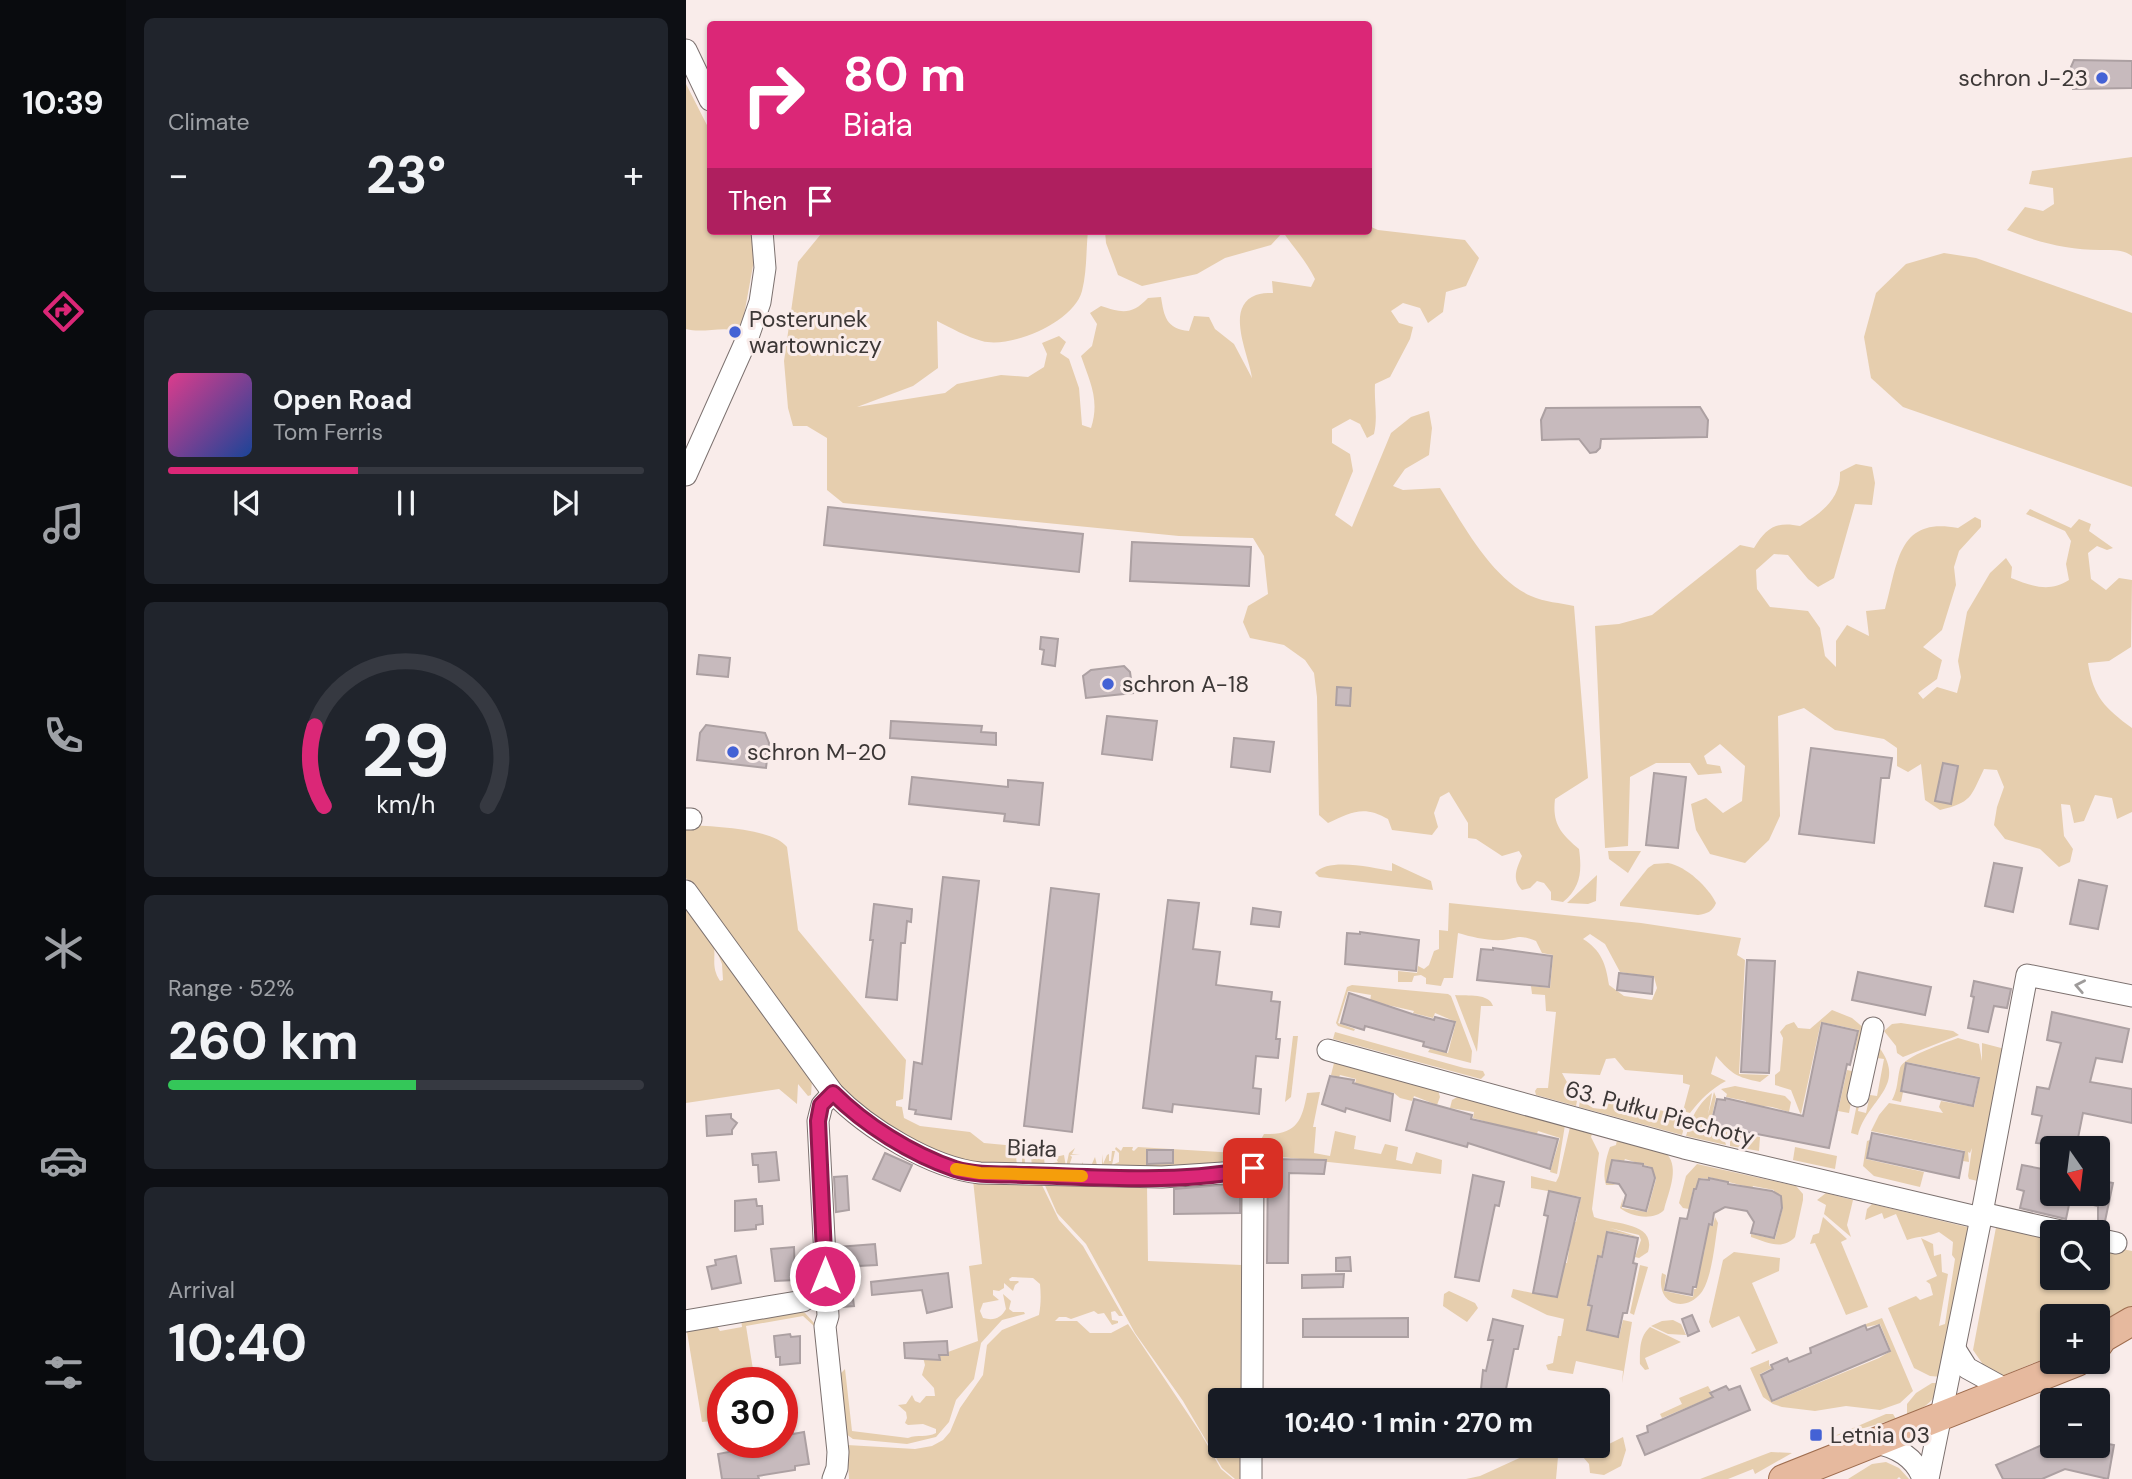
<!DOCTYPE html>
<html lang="en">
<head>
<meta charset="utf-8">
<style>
	body { margin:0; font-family:"DM Sans",sans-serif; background:#20242c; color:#f1f3f6; height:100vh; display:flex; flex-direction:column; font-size:26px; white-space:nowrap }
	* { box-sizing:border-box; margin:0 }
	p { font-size:23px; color:#9ea1a6 }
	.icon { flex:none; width:38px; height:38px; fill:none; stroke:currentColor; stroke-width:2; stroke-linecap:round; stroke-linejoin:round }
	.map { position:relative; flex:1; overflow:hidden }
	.sheet { display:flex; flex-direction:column; gap:18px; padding:18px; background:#0d0f14; width:560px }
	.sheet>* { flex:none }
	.hud { position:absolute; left:21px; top:21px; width:665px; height:214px; border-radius:7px; box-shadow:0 2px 5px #0004; background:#db2777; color:#fff; overflow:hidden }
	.needle { width:46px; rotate:166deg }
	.buttons { position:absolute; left:1354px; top:1136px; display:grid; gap:14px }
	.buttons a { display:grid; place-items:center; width:70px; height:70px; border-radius:7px; background:#171b24; box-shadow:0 2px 5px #0004; font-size:35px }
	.speed { position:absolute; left:21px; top:1367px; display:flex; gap:14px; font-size:35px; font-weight:700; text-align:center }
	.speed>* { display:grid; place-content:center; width:91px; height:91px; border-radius:50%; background:#171b24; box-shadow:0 2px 5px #0004; line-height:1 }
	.speed .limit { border:10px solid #d22; background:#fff; color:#111 }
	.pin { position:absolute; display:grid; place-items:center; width:60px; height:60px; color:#fff; margin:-30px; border-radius:14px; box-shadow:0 4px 10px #0006 }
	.me { position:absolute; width:77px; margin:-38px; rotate:0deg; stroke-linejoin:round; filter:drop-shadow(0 0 5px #0008) }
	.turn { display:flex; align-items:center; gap:24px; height:147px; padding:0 21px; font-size:32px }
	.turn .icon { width:91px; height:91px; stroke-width:2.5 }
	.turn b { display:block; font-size:49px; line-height:60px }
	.then { display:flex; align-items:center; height:66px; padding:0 21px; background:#0003; gap:14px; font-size:26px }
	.big { font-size:52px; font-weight:700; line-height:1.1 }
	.sheet .tile { flex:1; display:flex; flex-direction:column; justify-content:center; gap:10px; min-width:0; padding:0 24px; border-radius:10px; background:#20242c }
	.sheet .dial { align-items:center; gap:0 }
	.dial svg { height:182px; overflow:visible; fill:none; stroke:#363941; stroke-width:7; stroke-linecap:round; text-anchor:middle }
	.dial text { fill:#f1f3f6; stroke:none }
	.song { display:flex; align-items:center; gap:21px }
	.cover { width:84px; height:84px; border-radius:10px; background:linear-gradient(135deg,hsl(330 70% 55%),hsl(220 70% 35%)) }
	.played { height:7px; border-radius:4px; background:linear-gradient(90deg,#db2777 40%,#363941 40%) }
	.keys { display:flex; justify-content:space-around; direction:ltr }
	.heat { display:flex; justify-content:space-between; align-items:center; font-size:38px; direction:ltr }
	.charge { height:10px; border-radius:5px; background:linear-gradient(90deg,#34c759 52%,#363941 0) }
	.trip { position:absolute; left:522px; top:1388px; width:402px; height:70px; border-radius:7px; background:#171b24; box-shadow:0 2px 5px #0004; font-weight:700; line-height:70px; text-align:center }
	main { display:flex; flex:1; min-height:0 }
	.dock { display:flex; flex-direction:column; width:126px; justify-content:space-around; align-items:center; background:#090b0e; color:#9ea1a6 }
	.dock .icon { width:49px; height:49px }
	.dock .active { color:#db2777 }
	.dock b { font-size:32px; color:#f1f3f6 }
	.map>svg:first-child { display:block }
	.green { fill:#e6ceae; fill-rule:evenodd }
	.building { fill:#c7babd; stroke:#aca0a2; stroke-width:2 }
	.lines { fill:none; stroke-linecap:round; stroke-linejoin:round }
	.minor-casing { stroke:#7c716f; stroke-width:23 }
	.major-casing { stroke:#9f6d4f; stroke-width:30 }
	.minor { stroke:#fff; stroke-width:21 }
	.major { stroke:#e6b99e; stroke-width:28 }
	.oneway { stroke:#9e9b9a }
	.route-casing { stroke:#8e194d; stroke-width:18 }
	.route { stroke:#db2777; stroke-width:12 }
	.slow { stroke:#f59e0b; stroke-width:12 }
	.poi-dot { fill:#4462d5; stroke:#f9ecea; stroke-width:2.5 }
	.labels { text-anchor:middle; stroke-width:6; stroke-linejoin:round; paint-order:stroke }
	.poi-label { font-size:23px; fill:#3c3736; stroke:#f9ecea; text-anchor:start }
	.street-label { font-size:23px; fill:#3c3736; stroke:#f9ecea }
</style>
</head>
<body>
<main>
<nav class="dock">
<b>10:39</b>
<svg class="icon active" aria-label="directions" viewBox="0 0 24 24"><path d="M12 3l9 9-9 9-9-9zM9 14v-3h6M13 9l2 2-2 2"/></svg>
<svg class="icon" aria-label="music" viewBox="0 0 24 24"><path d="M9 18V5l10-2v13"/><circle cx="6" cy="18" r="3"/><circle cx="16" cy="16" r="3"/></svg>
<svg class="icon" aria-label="phone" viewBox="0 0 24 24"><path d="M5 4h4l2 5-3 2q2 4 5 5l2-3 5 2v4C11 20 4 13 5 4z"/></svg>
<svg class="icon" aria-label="climate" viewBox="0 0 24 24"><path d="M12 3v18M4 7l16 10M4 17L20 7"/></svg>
<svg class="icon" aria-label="car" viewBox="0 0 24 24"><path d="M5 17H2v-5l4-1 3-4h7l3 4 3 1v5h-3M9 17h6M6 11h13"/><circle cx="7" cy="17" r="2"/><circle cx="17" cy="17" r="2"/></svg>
<svg class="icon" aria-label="filters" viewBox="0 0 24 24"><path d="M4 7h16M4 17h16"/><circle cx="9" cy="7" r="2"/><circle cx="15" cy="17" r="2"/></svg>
</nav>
<section class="sheet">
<div class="tile"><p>Climate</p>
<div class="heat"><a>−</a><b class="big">23°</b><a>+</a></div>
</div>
<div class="tile">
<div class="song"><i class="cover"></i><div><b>Open Road</b><p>Tom Ferris</p></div></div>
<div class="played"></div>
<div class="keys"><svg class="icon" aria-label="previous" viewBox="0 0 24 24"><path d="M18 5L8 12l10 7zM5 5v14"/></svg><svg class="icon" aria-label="pause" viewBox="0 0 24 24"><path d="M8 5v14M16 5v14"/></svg><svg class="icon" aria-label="next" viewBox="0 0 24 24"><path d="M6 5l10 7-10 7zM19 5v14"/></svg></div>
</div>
<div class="tile dial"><svg viewBox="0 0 100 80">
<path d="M14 69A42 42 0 1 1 86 69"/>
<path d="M14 69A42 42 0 0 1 10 34" stroke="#db2777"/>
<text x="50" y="56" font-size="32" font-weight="700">29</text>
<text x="50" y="72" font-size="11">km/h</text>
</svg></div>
<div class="tile"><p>Range · 52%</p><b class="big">260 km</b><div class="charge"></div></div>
<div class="tile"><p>Arrival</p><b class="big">10:40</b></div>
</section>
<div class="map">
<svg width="1446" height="1479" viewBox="0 0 1446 1479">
	<rect width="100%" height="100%" fill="#f9ecea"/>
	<g class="green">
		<path d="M0 84 24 131V231H65L70 249 55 332C37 325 18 334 0 329Z"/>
		<path d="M1446 157V256C1437 249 1425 250 1414 250 1381 250 1351 242 1321 230L1339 207 1357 211 1368 204 1367 188 1343 184 1346 171Z"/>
		<path d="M683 226 692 230 779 240 793 258 780 286 760 292 757 312 742 323 734 308 717 303 705 311 713 323 727 327 724 339 704 377 689 384C688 402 692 417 688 434L681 438 674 424 664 419 646 429V443L664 454 667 471 649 515 666 527 705 433 725 417 743 411 746 428 743 455 719 469 707 486 717 490 754 488C777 524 805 578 845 596 858 602 875 603 888 606L902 778 869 799C866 824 875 834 893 849 896 871 895 887 877 902L865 900V892L858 883 851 881 844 888 836 890C825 879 831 868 836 856L833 851 816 856 790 839 782 838V823L763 792 754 797 748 813 752 827 746 835 706 830 702 819C678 805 665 812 642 823L633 815 631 697 628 673 619 660 598 645 564 638 557 622 562 606 582 594 578 556 567 538 493 536 157 503 141 490V438L121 426H107L102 408 98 361 112 262 135 234H156L157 231H402C400 250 401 272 396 291 388 322 325 349 296 341 281 337 265 328 251 321L252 368 227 386 171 407 259 393 271 384 315 375 342 377 358 367 361 354 356 343 373 336 380 342 374 353 383 359 393 388 396 425 405 428C414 400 404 382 395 356L406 346 411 324 404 313 415 306C436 313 446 315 462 298L475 297C478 316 480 329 503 331L508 316 523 317 529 329 548 344 566 378C563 355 538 307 570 295 575 293 582 293 587 293L586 281 625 287 629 279C621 262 608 248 597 232L585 245 539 258 511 274 456 286 432 275 420 243 419 231H682Z"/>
		<polygon points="1258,253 1290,258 1446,313 1446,487 1217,407 1185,378 1178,337 1190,293 1220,264"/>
		<path d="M1170 464 1186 467 1189 483 1186 505 1169 504 1148 578 1132 587 1122 579 1102 555 1088 554 1070 570 1071 589 1084 607 1122 611 1134 628 1139 656 1150 667V641L1161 625 1183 636 1180 611 1199 609C1212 564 1211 516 1272 528L1289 517 1295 520V527L1273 551 1268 567 1270 585 1256 630 1237 647 1256 660 1251 679 1232 693 1237 699 1251 687 1271 693 1275 677 1272 661 1281 612 1304 573 1320 558 1326 567 1325 578C1346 586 1363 593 1383 580L1380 564 1385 541 1379 531 1340 514 1344 509 1385 528 1393 519 1405 524 1403 531 1427 548 1421 550 1411 546 1402 553 1405 579 1420 590 1433 578 1446 580 1445 647 1423 661 1402 663C1407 697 1420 709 1446 728V812L1431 819 1426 798 1409 795 1398 821 1388 823 1384 805 1375 804 1378 836 1387 849 1384 862 1373 867 1354 849 1319 839 1308 825 1311 807 1318 787 1311 770 1298 769C1284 798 1286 802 1254 810L1239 800 1235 764 1222 772 1211 766V748L1198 739 1149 730 1118 708 1092 716 1094 816 1083 840 1059 863 1024 854 1010 830 1005 804 1020 798 1037 813 1056 801 1059 766 1034 744 1018 756 1021 764 1034 766 1036 773 1012 775 1004 763H970L944 777 942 846 919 848 909 626 933 624 966 615 1054 545 1068 548C1080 528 1090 521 1114 526 1135 513 1155 499 1154 472Z"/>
		<path d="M0 825C23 826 87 828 101 847L112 930 220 1060 217 1099 210 1101V1106L216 1107 218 1118 234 1126 284 1132 298 1143 330 1146V1149L338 1150 339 1163H336V1155H330L331 1167 346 1168 345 1155 347 1148 359 1152 356 1155 354 1152 350 1156 358 1158 359 1167H367V1163L372 1162 369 1157 378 1155 380 1167 383 1153 389 1148 386 1154H394L384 1155 386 1157 383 1166 388 1168 390 1165 394 1168 397 1162V1167L404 1168 409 1157 411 1165H416V1154L417 1164 421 1155 423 1154V1161H425L426 1151H429L426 1165 433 1162V1153L429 1149 430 1147 435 1151 437 1147H447L446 1150 448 1151 452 1147 567 1154 578 1134C610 1135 616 1122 621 1093L634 1092 627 1127H630L628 1153 644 1156 649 1131 670 1136 668 1149 695 1154 699 1144 712 1147 710 1160 726 1164 730 1152 756 1160 755 1174 577 1155 566 1167 561 1163C537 1181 344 1170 303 1169L271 1164 238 1149 188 1120 151 1086 0 878Z"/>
		<polygon points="922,851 955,851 942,873 923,859"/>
		<path d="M706 863 745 881 747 890 633 877 629 873C643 857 687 868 706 871Z"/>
		<path d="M982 863C1000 866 1022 887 1030 903 1027 911 1021 914 1012 915L934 906V903L962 868 968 864Z"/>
		<polygon points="911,875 910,901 902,904 881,903"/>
		<path d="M0 900 27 942C31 958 24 965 34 981L37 980 36 964 32 954 35 952 126 1080 125 1095 122 1096 112 1084 111 1104 93 1089 0 1103Z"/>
		<path d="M763 903 955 923 1055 938 1051 955 1059 960 1053 1074 1083 1075 1074 1082C1050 1077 1046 1074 1030 1056L1025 1074 1040 1081C1025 1089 1015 1099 1004 1113L997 1111 1004 1085 997 1083V1075L939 1070 929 1058 920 1059 914 1075 876 1073 882 1084 879 1092 882 1097 891 1101 890 1106 850 1095 849 1091 851 1088H862L870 1012 860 1011 859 995 846 994 845 986 864 988 867 955 856 953 850 941C832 934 833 938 817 940 802 941 786 937 772 933L767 978H758L755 986 740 984V978L735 975 728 976 726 982H712V971L731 973 732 966 738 969 743 965 748 951 753 949V930L762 931ZM904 934 919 944 934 972 968 977 971 988 966 1000 938 996 923 985C920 964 915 950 897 939Z"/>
		<polygon points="666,985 762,994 765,996 786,1051 785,1063 742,1052 744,1049 762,1053 770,1022 749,1013 747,1018 727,1013 728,1011 684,1001 685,995 662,991 652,1023 669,1029 668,1031 652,1026 650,1023 661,987"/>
		<path d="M769 995C782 996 803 993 807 1006H795L791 1052Z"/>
		<polygon points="1146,1010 1166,1018 1179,1029 1175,1051 1169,1050 1173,1030 1135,1022 1115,1114 1114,1113 1105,1090 1089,1085 1089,1075 1094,1071 1097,1038 1094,1032 1100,1025 1108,1022 1112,1028 1124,1029"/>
		<polygon points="1215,1023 1267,1031 1273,1035 1217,1057 1211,1053 1210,1046 1198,1031 1206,1024"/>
		<polygon points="649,1032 778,1068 797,1071 799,1075 795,1079 647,1039"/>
		<polygon points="607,1036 612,1036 605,1097 599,1102"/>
		<path d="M1272 1038 1293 1044 1296 1061V1043L1319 1049 1296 1182 1283 1179 1282 1176 1286 1148 1284 1153 1282 1152 1283 1162 1277 1161 1279 1151 1185 1131 1193 1115 1203 1103 1257 1113 1253 1107 1255 1101 1288 1107 1294 1077 1220 1062 1214 1092H1217L1215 1102 1206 1100C1212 1089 1211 1080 1214 1068 1218 1056 1259 1043 1272 1038Z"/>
		<path d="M1193 1047C1222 1087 1181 1099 1172 1135L1165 1133 1172 1099 1174 1100 1172 1111 1180 1113 1184 1095 1191 1096 1198 1059 1191 1058 1188 1054Z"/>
		<polygon points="648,1063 752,1090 754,1097 751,1105 728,1096 726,1101 714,1098 708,1093 669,1084 670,1079 654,1075 653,1077 645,1075"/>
		<polygon points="1161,1070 1171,1072 1163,1113 1152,1111"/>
		<polygon points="1049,1086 1099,1096 1105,1102 1103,1112 1086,1107 1060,1104 1060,1101 1040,1097 1041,1094 1035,1089"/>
		<path d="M1028 1092 1030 1097 1024 1126 1042 1130 1041 1138 1025 1129 1022 1117C1019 1130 1027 1132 1038 1138L1040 1145 1000 1136C1005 1118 1011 1105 1026 1093L1022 1115Z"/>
		<polygon points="773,1096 879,1125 871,1174 864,1172 874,1138 852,1131 850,1136 787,1118 788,1112 764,1108 766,1100"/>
		<polygon points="923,1098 926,1099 927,1104 937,1109 942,1102 1001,1117 996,1135 893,1107 894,1100 907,1108 915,1109 917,1102"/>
		<path d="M884 1127 906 1134 905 1137 913 1153 906 1209 908 1217C927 1225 971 1221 962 1252L953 1258 949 1257 955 1240 953 1235 924 1228 953 1237 921 1231 915 1256H911L901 1306 905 1307 901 1331 933 1337 937 1320 946 1322 936 1383 937 1371 890 1361 887 1374 862 1370 860 1365 867 1363 872 1336H875L878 1319 861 1315 825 1297 827 1289 871 1298 879 1263H881L887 1222H890L895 1197 845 1188V1176L870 1182 873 1176Z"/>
		<polygon points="1048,1133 1074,1137 1073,1151 1044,1146 1044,1137"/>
		<path d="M931 1140 981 1154C994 1169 982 1193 978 1210 968 1221 945 1217 934 1208L937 1198 936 1208 961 1212 970 1179 965 1167 939 1159 938 1161 926 1159 921 1182 930 1185H920C916 1174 920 1158 924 1147L930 1145Z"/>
		<polygon points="1184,1140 1180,1159 1238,1172 1234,1187 1188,1176 1177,1166 1181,1141"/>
		<polygon points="1109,1147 1151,1156 1149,1169 1107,1160"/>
		<path d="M1011 1164 1110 1186 1117 1194V1200L1109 1237C1096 1251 1081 1242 1065 1237V1234L1089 1239 1097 1207 1095 1206V1195L1088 1193V1190L1067 1186 1066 1188 1023 1177 1022 1179 1015 1178 1009 1189H1007L1003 1209 997 1208 993 1203 1000 1176Z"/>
		<path d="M287 1180 354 1181 373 1220 397 1246 437 1316H433L429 1311 425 1312 426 1320 432 1321V1323L426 1325 418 1313 412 1314 408 1311 385 1319 380 1317H373L369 1321H391L404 1333H425L442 1324 514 1432 535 1469 547 1479H163L161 1445 229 1449 246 1446 257 1440 264 1432 274 1408 297 1375 301 1345 316 1330 353 1315C355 1304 355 1295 354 1284L347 1278 326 1277 323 1279 324 1281H332L333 1282 329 1285 327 1291 318 1283V1288L313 1291 307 1290V1295L313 1300 297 1303 294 1311 297 1318C308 1321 315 1318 320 1309L317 1294 325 1301 323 1309 327 1312H338L339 1314 316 1320 295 1343 288 1379 270 1400 263 1422 250 1437 221 1444 167 1439 160 1434 154 1374 159 1369 166 1431 222 1438C232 1434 241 1438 250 1433V1429L237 1424 222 1425 219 1423 221 1418 220 1412 212 1405 220 1404 226 1395 229 1401 234 1403 240 1396H249L248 1388 236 1375 239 1365 237 1357H240L241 1360H253V1355H261L262 1352 292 1341 283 1266 296 1264Z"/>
		<polygon points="357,1181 461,1185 462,1261 556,1265 559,1400 534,1400 534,1446 559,1446 559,1479 549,1479 536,1468 497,1401 449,1333 400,1244 371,1213"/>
		<polygon points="1140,1193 1167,1200 1161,1225 1165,1237 1138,1214 1140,1205 1131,1200"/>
		<path d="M1186 1204 1285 1228 1256 1377 1244 1376 1228 1368 1202 1308 1230 1296 1234 1300 1247 1295 1244 1284 1240 1281 1251 1276 1235 1238 1247 1244 1248 1256 1255 1254 1256 1272 1262 1274 1253 1326 1259 1324 1269 1259 1266 1255 1267 1242 1253 1232C1242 1237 1232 1236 1221 1240L1210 1214 1198 1219 1196 1213 1179 1220 1181 1209Z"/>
		<path d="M1029 1217 1032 1223C1029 1241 1026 1279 1015 1293 999 1313 969 1305 976 1273L980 1275 978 1291 1007 1297 1008 1289H1010L1015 1253H1018L1021 1225 1027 1226Z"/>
		<polygon points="1137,1217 1161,1239 1155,1242 1182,1307 1160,1315 1129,1243 1124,1244 1127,1235 1133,1233"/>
		<polygon points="1311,1222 1367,1234 1367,1278 1412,1278 1412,1244 1446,1251 1446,1314 1412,1334 1412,1316 1367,1316 1367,1355 1316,1376 1293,1369 1296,1363 1287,1350"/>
		<polygon points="1048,1252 1094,1258 1093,1271 1066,1283 1092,1343 1066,1354 1065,1353 1070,1350 1053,1316 1026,1328 1023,1322 1037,1260"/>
		<polygon points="954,1265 962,1267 948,1315 944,1313"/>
		<polygon points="763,1291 789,1303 792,1308 781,1322 757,1306 758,1294"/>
		<polygon points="110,1309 119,1313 128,1323 129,1342 128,1326 117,1316 60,1326 69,1382 37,1382 37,1420 16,1422 0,1326 29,1323 34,1331 56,1327 55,1319"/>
		<polygon points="1196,1318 1227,1391 1214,1403 1194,1410 1160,1406 1129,1411 1096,1407 1087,1404 1077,1397 1064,1368 1083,1360 1083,1365 1086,1368 1074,1374 1086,1402 1193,1358 1205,1351 1194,1324 1180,1327 1180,1324"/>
		<polygon points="987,1320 995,1324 1000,1335 982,1334 965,1326 976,1321"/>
		<path d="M964 1327 995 1342 959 1358 963 1369 959 1370 954 1364C954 1350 953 1337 964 1327Z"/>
		<path d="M1246 1383H1255C1248 1402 1239 1408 1221 1415V1404L1230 1393Z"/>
		<polygon points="1022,1386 1025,1391 1023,1393 1026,1397 976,1418 974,1414 996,1404 993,1398"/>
		<polygon points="1200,1414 1207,1414 1210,1419 1146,1437"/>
		<polygon points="937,1437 940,1450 935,1466 918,1475 904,1473 903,1464 897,1457"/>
		<polygon points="860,1446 873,1446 870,1479 780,1479 794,1476"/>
		<polygon points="1085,1452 1106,1453 1069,1474 1067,1469 1042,1479 1014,1479"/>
		<polygon points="1200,1462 1213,1468 1223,1479 1215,1479 1213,1477 1211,1479 1162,1479 1186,1464"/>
	</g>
	<g class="building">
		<polygon points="1388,60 1446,61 1446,88 1387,89 1385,67"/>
		<polygon points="1014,407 1022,420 1021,437 915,439 914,448 910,452 904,453 893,439 856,440 855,420 860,408"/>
		<polygon points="142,507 397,534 393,572 138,545"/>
		<polygon points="446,542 565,547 563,586 444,581"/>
		<polygon points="355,637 372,639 369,666 356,664 358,650 354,649"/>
		<polygon points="13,655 44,658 42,677 11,674"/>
		<polygon points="438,666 444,672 447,693 400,698 397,676 405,670"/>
		<polygon points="651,687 665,688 664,706 650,705"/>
		<polygon points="421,716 471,721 466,760 416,754"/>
		<polygon points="205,721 296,726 295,732 310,733 310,745 204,738"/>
		<polygon points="20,725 79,733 83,743 80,768 11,760 14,733"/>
		<polygon points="548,738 588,742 584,772 545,767"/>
		<polygon points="1125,748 1206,758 1203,778 1195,778 1188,843 1113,834"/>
		<polygon points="1257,763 1272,766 1265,804 1249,801"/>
		<polygon points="968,773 1000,777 992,848 960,845"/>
		<polygon points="226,777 322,787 322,780 357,783 353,825 318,821 319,814 223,804"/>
		<polygon points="1308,863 1336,868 1327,912 1299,906"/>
		<polygon points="257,877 293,881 265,1119 229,1114 230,1110 223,1109 228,1062 236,1064"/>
		<polygon points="1393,880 1421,886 1412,929 1384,924"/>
		<polygon points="365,888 413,894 386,1132 338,1126"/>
		<polygon points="482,900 513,903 507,949 534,952 530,985 586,992 585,1001 594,1002 590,1039 594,1039 592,1058 570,1056 567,1088 575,1089 573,1114 487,1104 486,1112 457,1108"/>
		<polygon points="188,904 226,909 225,922 221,921 219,943 215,943 211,1000 180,997 187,940 184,940"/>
		<polygon points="567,908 595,912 593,927 565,924"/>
		<polygon points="674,932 733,940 730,971 659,964 661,933 674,934"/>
		<polygon points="807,948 866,956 863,987 791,980 795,949 807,950"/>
		<polygon points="1061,960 1089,961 1083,1073 1055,1072"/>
		<polygon points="1172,972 1245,987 1239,1015 1166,1000"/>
		<polygon points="933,973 967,977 966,994 931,990"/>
		<polygon points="1288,981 1325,989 1321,1008 1308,1006 1302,1032 1282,1028 1288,997 1285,996"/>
		<polygon points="663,993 726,1014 748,1020 749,1017 769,1022 760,1052 737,1046 738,1042 679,1026 678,1030 655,1023"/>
		<polygon points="1366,1012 1443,1029 1436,1062 1410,1058 1404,1082 1446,1089 1446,1123 1397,1113 1390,1148 1350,1143 1356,1116 1346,1114 1351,1087 1363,1089 1375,1043 1361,1040"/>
		<polygon points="1136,1023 1172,1031 1164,1065 1161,1064 1143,1148 1025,1125 1031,1099 1039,1100 1039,1098 1117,1116"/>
		<polygon points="1220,1063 1293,1078 1287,1106 1215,1091"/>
		<polygon points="644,1076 668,1080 667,1083 707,1094 704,1121 660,1108 659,1112 636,1104"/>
		<polygon points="728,1099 786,1115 785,1119 872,1139 864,1169 782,1143 781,1147 720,1130"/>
		<polygon points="45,1114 45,1118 51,1123 46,1130 46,1134 21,1136 20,1116"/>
		<polygon points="1186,1133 1278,1152 1273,1178 1181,1158"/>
		<polygon points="461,1150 487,1150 487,1163 461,1164"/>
		<polygon points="90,1152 93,1180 73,1182 72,1165 67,1165 66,1154"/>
		<polygon points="199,1153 226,1165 214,1191 187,1179"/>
		<polygon points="582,1159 640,1160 638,1174 603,1173 602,1263 581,1263"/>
		<polygon points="926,1160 957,1164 957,1166 966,1168 969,1178 960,1211 937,1206 940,1195 933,1184 921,1182"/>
		<polygon points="1336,1165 1367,1171 1367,1194 1412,1194 1412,1180 1427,1183 1418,1226 1412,1226 1412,1206 1384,1200 1380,1219 1334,1208 1338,1191 1331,1189"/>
		<polygon points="787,1175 818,1182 813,1206 809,1205 793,1281 769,1277"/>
		<polygon points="161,1176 163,1210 150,1212 148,1177"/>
		<polygon points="1023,1178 1042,1182 1042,1184 1086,1191 1095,1196 1096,1208 1088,1238 1065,1233 1068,1222 1061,1211 1039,1207 1028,1213 1026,1225 1023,1224 1010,1287 1007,1287 1006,1295 979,1290 994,1218 1001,1219 1008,1189 1010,1189 1013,1179 1023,1180"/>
		<polygon points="548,1184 554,1184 554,1213 488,1214 488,1189"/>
		<polygon points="863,1191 894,1198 871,1297 847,1293 862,1216 858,1215"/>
		<polygon points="70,1199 71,1206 76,1206 77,1224 70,1225 70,1229 49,1231 49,1201"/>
		<polygon points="921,1232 952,1238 947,1263 951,1264 941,1313 937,1313 932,1337 901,1330 906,1306 902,1305 912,1256 916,1257"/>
		<polygon points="189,1244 191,1265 153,1267 152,1247"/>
		<polygon points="108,1247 109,1280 89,1281 85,1249"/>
		<polygon points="50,1256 55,1283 26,1289 21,1267 30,1265 29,1260"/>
		<polygon points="664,1257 665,1271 650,1271 650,1258"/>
		<polygon points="262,1273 266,1307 241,1313 236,1290 186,1295 185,1282"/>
		<polygon points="658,1274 657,1287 616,1288 616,1275"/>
		<polygon points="166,1291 168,1306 156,1307 154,1293"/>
		<polygon points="1006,1315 1013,1331 1002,1336 996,1319"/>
		<polygon points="722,1318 722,1337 617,1337 617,1319"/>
		<polygon points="807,1319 837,1326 832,1349 828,1349 819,1394 795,1389 797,1370 800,1371 807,1340 802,1340"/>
		<polygon points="1179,1325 1181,1330 1193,1325 1204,1351 1086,1401 1075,1375 1087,1369 1085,1365 1101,1358 1103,1362 1125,1353 1124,1348"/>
		<polygon points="104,1334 105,1337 114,1336 114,1363 94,1365 94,1357 90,1357 88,1336"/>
		<polygon points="261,1341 262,1355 253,1355 254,1360 219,1358 218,1343"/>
		<polygon points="1040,1386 1043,1390 1054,1386 1064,1410 959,1455 951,1436 962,1432 961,1426 1027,1397 1024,1393"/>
		<polygon points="103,1411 107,1434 118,1432 123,1464 109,1466 109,1470 72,1476 73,1479 36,1479 32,1454 96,1442 96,1412"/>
		<polygon points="1412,1442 1428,1445 1422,1479 1379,1469 1356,1479 1317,1479 1310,1465 1356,1445 1357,1447 1361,1446 1412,1446"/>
	</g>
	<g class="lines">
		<g class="minor-casing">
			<g id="minor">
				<polyline points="0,50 24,100"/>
				<polyline points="0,475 63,334 74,302 79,268 76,231"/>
				<polyline points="0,819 5,819"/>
				<path d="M0 891 147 1093C181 1128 245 1168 294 1173L476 1177 537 1173 567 1168 566 1400"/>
				<polyline points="642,1050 998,1148 1295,1218"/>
				<polyline points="1172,1096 1187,1028"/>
				<polyline points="1296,1213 1379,1232"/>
				<polyline points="1412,1239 1430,1243"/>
				<polyline points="0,1321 117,1301 131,1290 140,1270"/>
				<polyline points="1269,1349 1281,1368 1321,1390"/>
				<path d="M1188 1443C1210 1446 1230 1458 1237 1479"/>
				<polyline points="147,1479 151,1468 152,1452 139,1326 142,1316 132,1121 136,1105 147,1093"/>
				<polyline points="565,1479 565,1446"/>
				<polyline points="1242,1479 1296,1213 1341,975 1446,996"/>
			</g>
		</g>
		<g class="major-casing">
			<g id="major">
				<polyline points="1412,1345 1417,1338 1446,1321"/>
				<polyline points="1097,1479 1391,1362"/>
			</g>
		</g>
		<use href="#minor" class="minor"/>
		<use href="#major" class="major"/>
	</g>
	<defs><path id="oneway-chevron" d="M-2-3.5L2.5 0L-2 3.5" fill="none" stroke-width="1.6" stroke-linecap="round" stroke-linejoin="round" transform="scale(1.75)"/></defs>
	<use class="oneway" href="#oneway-chevron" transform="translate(1394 986) rotate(-169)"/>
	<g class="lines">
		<g class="route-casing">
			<path id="route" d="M139 1276 132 1121 135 1105 147 1093C179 1125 225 1154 269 1169 291 1176 319 1174 343 1175 411 1177 502 1184 567 1168"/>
		</g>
		<use href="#route" class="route"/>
		<polyline class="slow" points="270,1169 294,1173 396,1176"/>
	</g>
	<g class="poi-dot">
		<circle cx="1416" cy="78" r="7"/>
		<circle cx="49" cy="332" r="7"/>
		<circle cx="422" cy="684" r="7"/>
		<circle cx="47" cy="752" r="7"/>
		<rect x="1123" y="1428" width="14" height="14" rx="3.5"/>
	</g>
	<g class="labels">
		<g class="poi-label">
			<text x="1402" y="86" text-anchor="end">schron J-23</text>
			<text x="63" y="327">Posterunek<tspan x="63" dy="26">wartowniczy</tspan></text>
			<text x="436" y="692">schron A-18</text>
			<text x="61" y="760">schron M-20</text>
			<text x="1144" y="1443">Letnia 03</text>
		</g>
		<g class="street-label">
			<text transform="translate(974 1113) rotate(15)" y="8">63. Pułku Piechoty</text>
			<text transform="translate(346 1148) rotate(2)" y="8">Biała</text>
		</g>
	</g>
</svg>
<div class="buttons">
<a><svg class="needle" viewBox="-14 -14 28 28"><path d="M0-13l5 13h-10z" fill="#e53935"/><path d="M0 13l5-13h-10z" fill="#9ea1a6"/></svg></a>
<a><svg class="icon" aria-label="search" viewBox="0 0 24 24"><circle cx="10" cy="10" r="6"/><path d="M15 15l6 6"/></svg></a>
<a>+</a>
<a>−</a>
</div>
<div class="speed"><div class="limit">30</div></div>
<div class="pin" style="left:567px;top:1168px;background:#d93025"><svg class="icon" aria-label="arrive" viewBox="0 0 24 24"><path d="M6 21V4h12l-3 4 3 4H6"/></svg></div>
<svg class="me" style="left:139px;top:1276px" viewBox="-20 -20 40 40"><circle r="17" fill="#db2777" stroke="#fff" stroke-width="3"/><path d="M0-11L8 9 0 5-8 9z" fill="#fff"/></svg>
<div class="trip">10:40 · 1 min · 270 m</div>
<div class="hud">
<div class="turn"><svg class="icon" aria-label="right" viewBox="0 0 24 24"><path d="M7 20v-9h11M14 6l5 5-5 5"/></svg><div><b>80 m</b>Biała</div></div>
<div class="then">Then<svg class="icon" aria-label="arrive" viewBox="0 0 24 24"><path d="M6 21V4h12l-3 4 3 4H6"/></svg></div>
</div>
</div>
</main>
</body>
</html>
